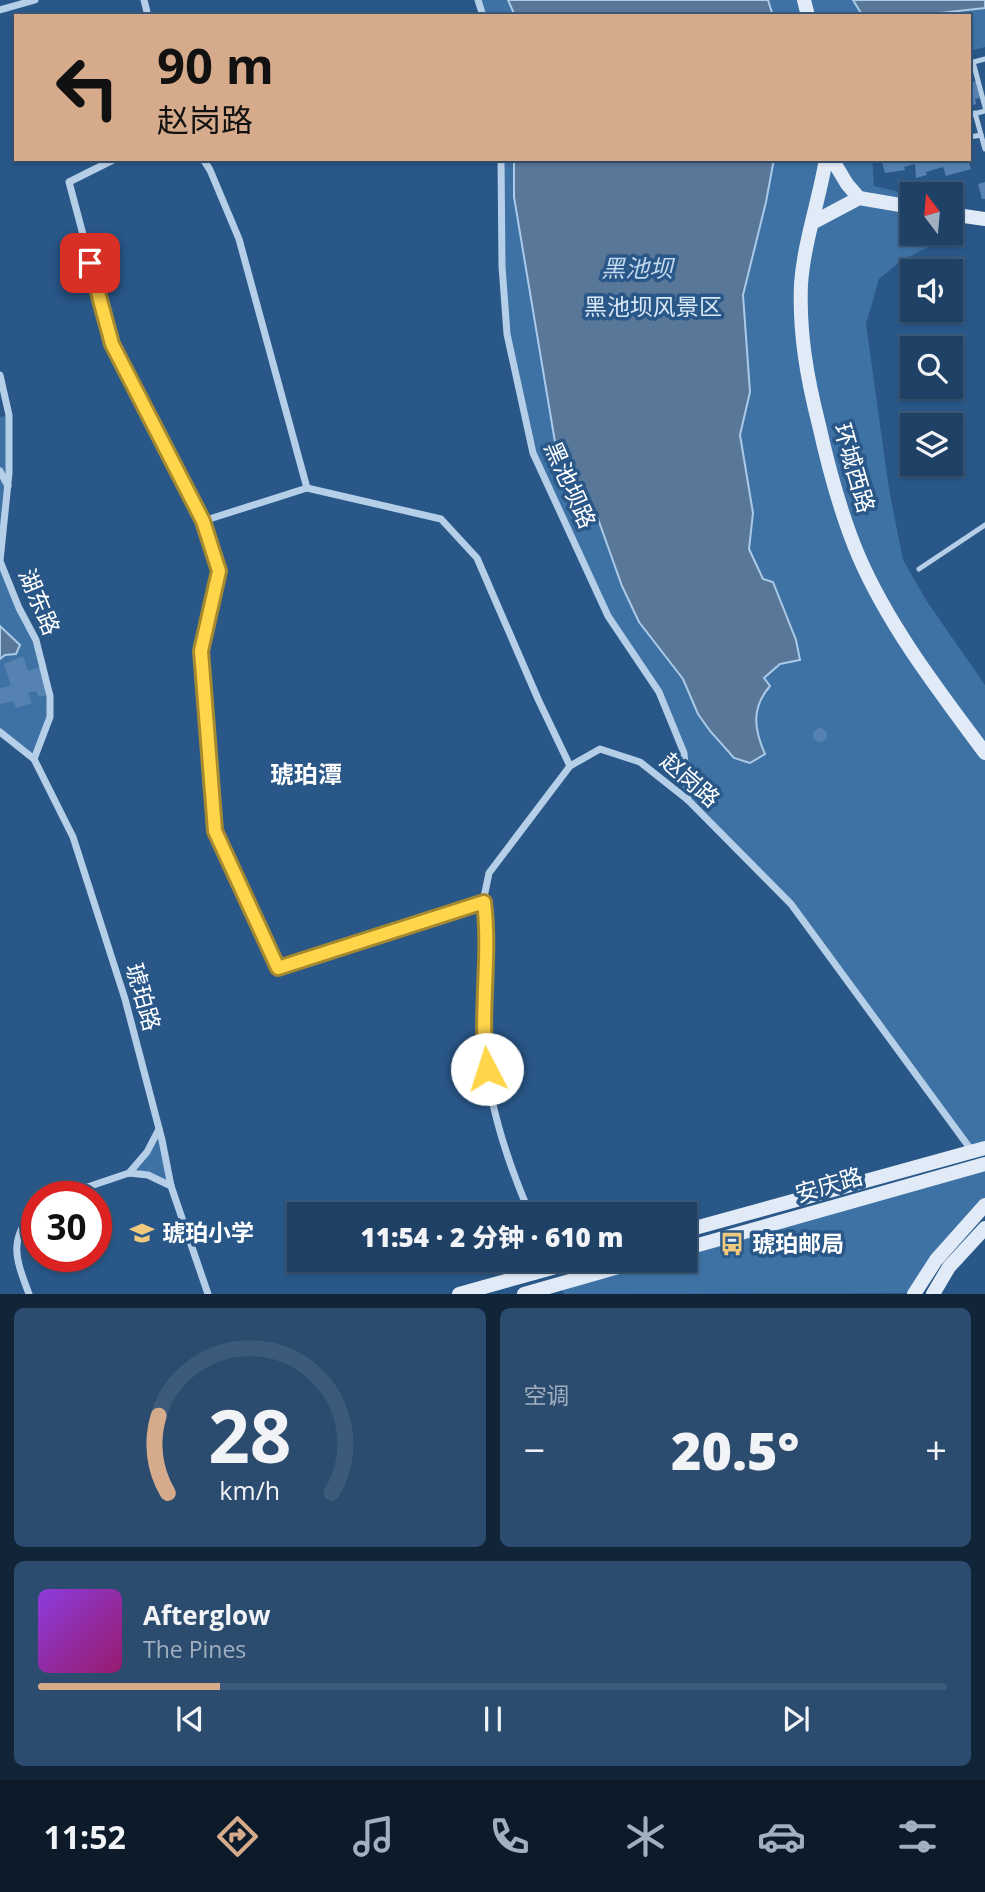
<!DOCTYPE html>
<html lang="zh">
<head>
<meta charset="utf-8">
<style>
	body { margin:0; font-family:"Open Sans","Noto Sans SC",sans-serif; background:#2c4c6f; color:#f1f3f6; height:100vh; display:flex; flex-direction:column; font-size:26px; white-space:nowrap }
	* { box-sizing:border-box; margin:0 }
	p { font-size:23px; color:#a1afbf }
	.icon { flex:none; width:38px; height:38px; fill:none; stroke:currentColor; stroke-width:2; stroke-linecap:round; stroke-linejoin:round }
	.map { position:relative; height:1294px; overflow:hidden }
	.panel { display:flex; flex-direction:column; gap:14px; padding:14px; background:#112438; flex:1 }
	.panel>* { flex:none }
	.guide { position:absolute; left:14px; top:14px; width:957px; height:147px; border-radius:0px; box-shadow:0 2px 5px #0004,0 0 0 2px #3c5a7a; background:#d6ab8b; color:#111; overflow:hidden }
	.needle { width:46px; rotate:344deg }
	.controls { position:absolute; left:900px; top:182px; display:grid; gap:14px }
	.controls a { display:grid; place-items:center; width:63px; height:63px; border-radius:0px; background:#1f4166; box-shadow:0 2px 5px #0004,0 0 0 2px #3c5a7a; font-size:35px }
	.speed { position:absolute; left:21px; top:1181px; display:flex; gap:14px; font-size:35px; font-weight:700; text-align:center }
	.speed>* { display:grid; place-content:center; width:91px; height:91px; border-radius:50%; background:#1f4166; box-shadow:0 2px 5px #0004,0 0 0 2px #3c5a7a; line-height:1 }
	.speed .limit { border:10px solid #d22; background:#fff; color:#111 }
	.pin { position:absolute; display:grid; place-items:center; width:60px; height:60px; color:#fff; margin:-30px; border-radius:14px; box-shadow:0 4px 10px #0006 }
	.me { position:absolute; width:77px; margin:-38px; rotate:355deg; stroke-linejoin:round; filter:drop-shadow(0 0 5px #0008) }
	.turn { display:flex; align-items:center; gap:24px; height:147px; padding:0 28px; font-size:32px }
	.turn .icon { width:91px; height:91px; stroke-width:2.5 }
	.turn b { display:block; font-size:49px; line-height:60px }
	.big { font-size:52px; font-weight:800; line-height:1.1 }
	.panel .widget { flex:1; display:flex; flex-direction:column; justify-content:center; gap:10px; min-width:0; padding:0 24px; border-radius:10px; background:#2c4c6f }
	.panel .dial { align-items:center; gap:0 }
	.dial svg { height:182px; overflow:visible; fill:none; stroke:#3c5a7a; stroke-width:7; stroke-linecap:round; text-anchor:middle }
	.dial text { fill:#f1f3f6; stroke:none }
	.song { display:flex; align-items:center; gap:21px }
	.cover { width:84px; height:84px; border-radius:10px; background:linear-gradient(135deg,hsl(270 70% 55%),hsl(320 70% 35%)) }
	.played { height:7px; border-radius:4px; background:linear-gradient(90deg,#d6ab8b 20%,#3c5a7a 20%) }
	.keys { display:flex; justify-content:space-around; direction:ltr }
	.heat { display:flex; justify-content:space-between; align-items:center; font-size:38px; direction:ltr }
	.panel .tiles { flex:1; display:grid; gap:14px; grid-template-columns:1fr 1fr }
	.widget:last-child { grid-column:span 2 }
	.trip { position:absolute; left:287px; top:1202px; width:410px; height:70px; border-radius:0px; background:#1f4166; box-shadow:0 2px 5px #0004,0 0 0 2px #3c5a7a; font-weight:800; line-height:70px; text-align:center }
	.menu { display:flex; height:112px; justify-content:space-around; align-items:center; background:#0c1a29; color:#a1afbf }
	.menu .icon { width:49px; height:49px }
	.menu .selected { color:#d6ab8b }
	.menu b { font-size:32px; color:#f1f3f6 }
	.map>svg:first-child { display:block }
	.green { fill:#3e71a4 }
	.water { fill:#597799; stroke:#abcae8; stroke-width:2 }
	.building { fill:#5682b1 }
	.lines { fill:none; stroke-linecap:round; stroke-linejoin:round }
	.lane { stroke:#b6cfe8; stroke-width:5 }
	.street { stroke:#b6cfe8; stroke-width:7 }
	.secondary { stroke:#e0ebf7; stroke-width:14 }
	.route-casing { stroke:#a68a30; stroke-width:18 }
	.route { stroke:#ffd54a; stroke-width:12 }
	.labels { text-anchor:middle; stroke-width:7; stroke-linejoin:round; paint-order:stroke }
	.park-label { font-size:23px; fill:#d9e8f7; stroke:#295788 }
	.street-label { font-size:23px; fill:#fff; stroke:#295788 }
	.poi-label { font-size:23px; font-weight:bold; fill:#fff; stroke:#295788; text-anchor:start }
	.water-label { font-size:24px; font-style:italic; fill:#c2d8ef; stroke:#295788 }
	.neighbourhood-label { font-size:24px; font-weight:bold; fill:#fff; stroke:#295788 }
</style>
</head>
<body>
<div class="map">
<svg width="985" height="1294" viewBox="0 0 985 1294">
	<rect width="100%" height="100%" fill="#295788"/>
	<g class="green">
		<polygon points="478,0 985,0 985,47 970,51 970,16 483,16"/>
		<polygon points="501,159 872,159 874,186 912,195 912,233 950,233 950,205 953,206 953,234 901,261 879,279 866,324 889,489 903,560 926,600 985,685 985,1148 972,1151 791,904 688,800 684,753 659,692 608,616 533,453 507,334"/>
		<polygon points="9,415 0,561 36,640 46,674 50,717 34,759 0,732 0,417"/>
		<polygon points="159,1129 171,1186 148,1175 129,1173"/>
		<polygon points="985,1164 985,1205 914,1293 564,1294 560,1283 643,1260 684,1260 684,1249"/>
	</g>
	<g class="water">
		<polygon points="508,0 768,0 773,16 515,16"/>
		<polygon points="853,0 985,0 985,8 913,16 867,16 861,13"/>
		<path d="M514 159H774L766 202 743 295 750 392 740 435 753 513 749 549 763 579 773 582 796 640 800 660 780 664 764 678 770 686C751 708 754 729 765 754L750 763 734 758 710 731 698 714 683 679 639 622 622 586 597 516 577 497 563 469 556 448 514 197Z"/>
		<polygon points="0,626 20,645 16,654 5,655 0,659"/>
	</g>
	<g class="building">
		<polygon points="976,81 980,98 975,99 976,104 970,106 970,83"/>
		<polygon points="881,159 968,159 971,169 946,176 943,167 926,172 927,175 916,178 915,164 904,167 905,170 885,173"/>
		<polygon points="985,182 985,199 982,199 978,184"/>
		<polygon points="23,656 28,671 40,667 48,695 39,697 36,691 28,693 32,703 16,708 13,701 0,704 0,688 11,686 4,664"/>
		<circle cx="820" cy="735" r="7"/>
	</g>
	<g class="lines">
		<g class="lane">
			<polyline points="973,62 985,107"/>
			<polyline points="970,63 985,59"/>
			<polyline points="975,113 985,149"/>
			<polyline points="970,115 985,111"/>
			<polyline points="970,137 981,135"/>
			<polyline points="919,569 985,525"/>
		</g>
		<g class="street">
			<polyline points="144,0 148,16"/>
			<polyline points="478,0 483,16"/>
			<polyline points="0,10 35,0"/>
			<polyline points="115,159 69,182 112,343 203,521 220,571 201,651 215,832 278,968 483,902 489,873 570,766 600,749 640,762 688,800 791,904 972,1151"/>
			<polyline points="203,159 210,170 239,239 307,488 441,519 477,558 538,699 570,766"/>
			<polyline points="501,159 502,266 507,334 533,453 608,616 659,692 684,753 688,800"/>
			<polyline points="0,375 9,415 9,473 0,561 19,608 36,640 50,696 50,717 34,759"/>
			<polyline points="0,471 8,486"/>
			<polyline points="203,521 307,488"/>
			<polyline points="0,732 34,759 73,837 125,999 162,1140 171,1186 208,1294"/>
			<path d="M483 902C490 951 480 1000 484 1048 489 1106 507 1161 530 1214"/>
			<polyline points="129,1173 147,1152 159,1129"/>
			<polyline points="58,1197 129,1173 148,1175 171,1186"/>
			<path d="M29 1294C13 1252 10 1241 37 1204"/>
		</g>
		<g class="secondary">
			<polyline points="804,0 808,16"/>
			<path d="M826 159C819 201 804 242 801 284 799 333 807 378 819 425 829 470 841 515 859 557 890 628 939 691 985 753"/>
			<polyline points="832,159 847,184 859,198"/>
			<polyline points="859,198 912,207"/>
			<polyline points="950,214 985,219"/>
			<polyline points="812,223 859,198"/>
			<polyline points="684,1231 985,1148"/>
			<polyline points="684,1249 985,1164"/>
			<polyline points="459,1294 581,1260"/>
			<polyline points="524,1294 643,1260"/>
			<polyline points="914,1294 936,1260 985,1205"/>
			<polyline points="933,1294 949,1267 985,1228"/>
		</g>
	</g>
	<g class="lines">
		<g class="route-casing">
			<path id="route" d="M90 263 112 344 203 521 219 571 201 651 215 831 278 968 484 902C491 958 479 1014 487 1069"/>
		</g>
		<use href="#route" class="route"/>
	</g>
	<defs>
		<g id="school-bare" transform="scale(1.89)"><path d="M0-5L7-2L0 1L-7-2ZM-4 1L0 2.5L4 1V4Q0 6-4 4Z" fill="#efc97d" stroke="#295788" stroke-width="2.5" paint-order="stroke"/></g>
		<g id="bus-bare" transform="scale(1.89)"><path d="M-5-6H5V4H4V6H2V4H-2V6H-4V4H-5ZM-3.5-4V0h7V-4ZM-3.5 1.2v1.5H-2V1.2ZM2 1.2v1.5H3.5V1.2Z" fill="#efc97d" stroke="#295788" stroke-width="2.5" paint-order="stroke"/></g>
	</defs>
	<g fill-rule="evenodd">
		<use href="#school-bare" x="142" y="1233"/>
		<use href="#bus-bare" x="732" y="1244"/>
	</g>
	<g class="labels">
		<g class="park-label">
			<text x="653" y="315">黑池坝风景区</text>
		</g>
		<g class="street-label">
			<text transform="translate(854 468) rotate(74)" y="8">环城西路</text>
			<text transform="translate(570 485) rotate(66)" y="8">黑池坝路</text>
			<text transform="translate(39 602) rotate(67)" y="8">湖东路</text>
			<text transform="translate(690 780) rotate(41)" y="8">赵岗路</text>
			<text transform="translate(143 997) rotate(74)" y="8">琥珀路</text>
			<text transform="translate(829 1185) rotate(-16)" y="8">安庆路</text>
		</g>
		<g class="poi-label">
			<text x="162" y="1241">琥珀小学</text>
			<text x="752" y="1252">琥珀邮局</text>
		</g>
		<g class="water-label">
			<text x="637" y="277">黑池坝</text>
		</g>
		<g class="neighbourhood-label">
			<text x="306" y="783">琥珀潭</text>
		</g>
	</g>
</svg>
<div class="controls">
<a><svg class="needle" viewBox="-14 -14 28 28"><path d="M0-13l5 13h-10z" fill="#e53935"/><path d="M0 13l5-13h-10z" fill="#a1afbf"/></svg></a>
<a><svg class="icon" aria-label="sound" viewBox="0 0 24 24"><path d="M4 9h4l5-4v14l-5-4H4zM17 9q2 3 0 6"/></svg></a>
<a><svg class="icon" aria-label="search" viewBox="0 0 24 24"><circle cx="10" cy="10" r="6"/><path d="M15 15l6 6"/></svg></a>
<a><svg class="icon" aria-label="layers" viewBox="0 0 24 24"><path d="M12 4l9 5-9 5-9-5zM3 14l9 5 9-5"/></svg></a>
</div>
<div class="speed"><div class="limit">30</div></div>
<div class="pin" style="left:90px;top:263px;background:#d93025"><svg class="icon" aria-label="arrive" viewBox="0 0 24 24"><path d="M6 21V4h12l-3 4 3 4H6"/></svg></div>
<svg class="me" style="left:487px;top:1069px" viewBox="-20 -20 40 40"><circle r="19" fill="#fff"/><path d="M0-13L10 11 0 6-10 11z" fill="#ffd54a"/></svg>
<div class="trip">11:54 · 2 分钟 · 610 m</div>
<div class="guide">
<div class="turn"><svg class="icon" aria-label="left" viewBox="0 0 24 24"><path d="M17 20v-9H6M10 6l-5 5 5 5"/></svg><div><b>90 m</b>赵岗路</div></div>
</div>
</div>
<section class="panel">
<div class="tiles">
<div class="widget dial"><svg viewBox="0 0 100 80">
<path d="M14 69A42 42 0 1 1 86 69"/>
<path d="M14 69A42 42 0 0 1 10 35" stroke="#d6ab8b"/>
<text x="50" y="56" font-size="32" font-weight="700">28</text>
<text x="50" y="72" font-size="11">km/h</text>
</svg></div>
<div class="widget"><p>空调</p>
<div class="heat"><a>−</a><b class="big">20.5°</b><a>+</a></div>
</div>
<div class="widget">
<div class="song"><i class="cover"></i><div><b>Afterglow</b><p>The Pines</p></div></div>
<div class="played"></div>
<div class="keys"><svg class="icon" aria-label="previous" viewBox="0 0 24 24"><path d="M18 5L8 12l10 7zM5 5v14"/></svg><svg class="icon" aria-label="pause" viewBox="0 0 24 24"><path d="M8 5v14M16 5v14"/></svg><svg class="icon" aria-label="next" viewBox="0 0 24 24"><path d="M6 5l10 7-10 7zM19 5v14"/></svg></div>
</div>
</div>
</section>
<nav class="menu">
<b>11:52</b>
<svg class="icon selected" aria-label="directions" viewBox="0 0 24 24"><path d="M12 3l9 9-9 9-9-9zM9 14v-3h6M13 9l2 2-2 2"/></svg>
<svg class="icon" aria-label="music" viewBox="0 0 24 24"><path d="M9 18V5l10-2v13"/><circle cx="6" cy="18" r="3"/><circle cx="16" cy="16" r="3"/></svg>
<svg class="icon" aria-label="phone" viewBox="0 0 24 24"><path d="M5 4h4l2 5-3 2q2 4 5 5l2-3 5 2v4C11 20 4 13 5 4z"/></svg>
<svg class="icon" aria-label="climate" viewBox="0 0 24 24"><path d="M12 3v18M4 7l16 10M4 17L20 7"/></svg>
<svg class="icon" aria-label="car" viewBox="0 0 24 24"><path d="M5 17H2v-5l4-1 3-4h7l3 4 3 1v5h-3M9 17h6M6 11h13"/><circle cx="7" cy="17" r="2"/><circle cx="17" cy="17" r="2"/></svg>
<svg class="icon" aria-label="filters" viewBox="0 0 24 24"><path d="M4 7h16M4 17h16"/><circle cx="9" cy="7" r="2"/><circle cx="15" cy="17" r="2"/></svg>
</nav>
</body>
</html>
